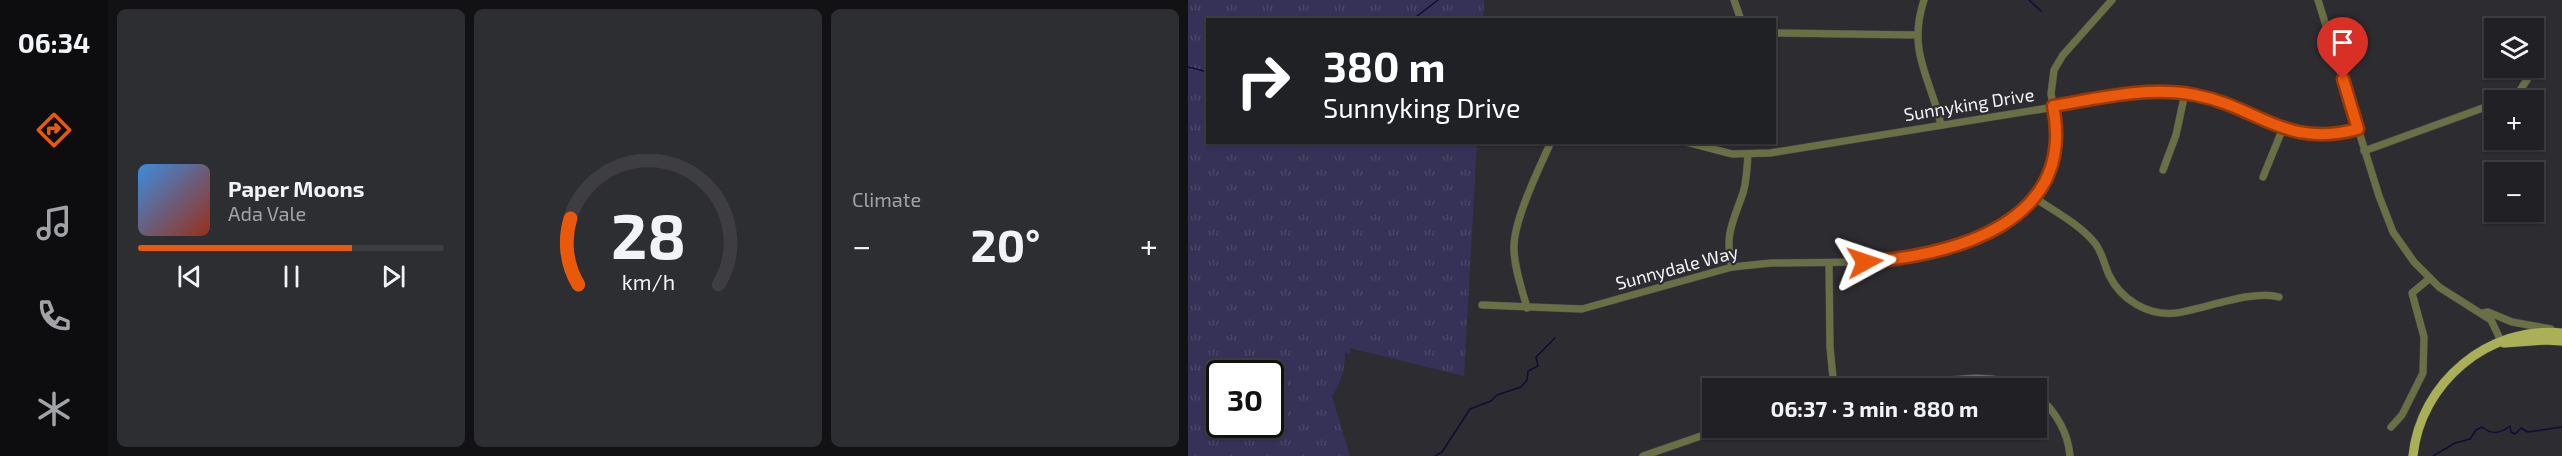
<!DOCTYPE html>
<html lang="en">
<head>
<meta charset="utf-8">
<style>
	body { margin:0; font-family:"Exo 2",sans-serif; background:#2d2e32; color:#f1f3f6; height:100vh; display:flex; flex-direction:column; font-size:22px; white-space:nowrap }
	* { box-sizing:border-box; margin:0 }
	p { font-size:20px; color:#a2a3a7 }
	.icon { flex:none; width:33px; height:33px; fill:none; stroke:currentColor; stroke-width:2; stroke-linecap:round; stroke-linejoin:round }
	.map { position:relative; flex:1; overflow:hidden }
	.panel { display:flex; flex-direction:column; gap:9px; padding:9px; background:#121214; width:1080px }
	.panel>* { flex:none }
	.guide { position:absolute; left:18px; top:18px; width:570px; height:126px; border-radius:0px; box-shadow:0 2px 4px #0004,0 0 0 2px #3e3e42; background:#202124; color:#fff; overflow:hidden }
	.fabs { position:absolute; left:1296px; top:18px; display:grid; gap:12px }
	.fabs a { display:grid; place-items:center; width:60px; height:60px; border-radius:0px; background:#212125; box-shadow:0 2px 4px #0004,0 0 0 2px #3e3e42; font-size:30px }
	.speed { position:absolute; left:18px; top:360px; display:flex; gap:12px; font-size:30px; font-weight:700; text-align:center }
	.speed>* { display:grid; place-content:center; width:78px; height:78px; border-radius:50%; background:#212125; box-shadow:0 2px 4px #0004,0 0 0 2px #3e3e42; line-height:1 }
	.speed .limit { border:3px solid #111; border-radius:9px; background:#fff; color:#111 }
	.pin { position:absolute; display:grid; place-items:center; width:51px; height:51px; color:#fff; margin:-62px -26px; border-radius:50% 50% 50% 0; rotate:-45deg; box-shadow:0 0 6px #0007 }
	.pin .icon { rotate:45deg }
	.me { position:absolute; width:66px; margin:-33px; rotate:85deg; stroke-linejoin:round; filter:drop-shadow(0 0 4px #0008) }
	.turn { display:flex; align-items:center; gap:21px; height:126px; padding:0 18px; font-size:27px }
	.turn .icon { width:78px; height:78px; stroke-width:2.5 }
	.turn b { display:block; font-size:42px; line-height:51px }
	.big { font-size:45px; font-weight:700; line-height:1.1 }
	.panel .tile { flex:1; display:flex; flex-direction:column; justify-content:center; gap:9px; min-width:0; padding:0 21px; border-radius:9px; background:#2d2e32 }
	.panel .dial { align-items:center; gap:0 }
	.dial svg { height:156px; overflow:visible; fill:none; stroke:#3e3e42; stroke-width:7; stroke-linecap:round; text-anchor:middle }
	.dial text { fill:#f1f3f6; stroke:none }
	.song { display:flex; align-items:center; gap:18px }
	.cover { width:72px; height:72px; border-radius:9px; background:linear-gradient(135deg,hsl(210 70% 55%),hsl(10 70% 35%)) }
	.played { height:6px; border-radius:3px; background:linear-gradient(90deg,#ea580c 70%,#3e3e42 70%) }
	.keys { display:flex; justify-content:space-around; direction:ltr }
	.heat { display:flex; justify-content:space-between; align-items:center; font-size:33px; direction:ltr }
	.panel .tiles { flex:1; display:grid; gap:9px; grid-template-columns:repeat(3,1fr) }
	.trip { position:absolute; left:514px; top:378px; width:345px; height:60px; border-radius:0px; background:#212125; box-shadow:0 2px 4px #0004,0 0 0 2px #3e3e42; font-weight:700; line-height:60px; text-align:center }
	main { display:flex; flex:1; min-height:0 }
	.menu { display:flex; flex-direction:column; width:108px; justify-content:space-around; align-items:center; background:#0d0d0f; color:#a2a3a7 }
	.menu .icon { width:42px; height:42px }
	.menu .current { color:#ea580c }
	.menu b { font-size:27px; color:#f1f3f6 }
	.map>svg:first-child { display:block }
	.park { fill:url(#park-tufts); fill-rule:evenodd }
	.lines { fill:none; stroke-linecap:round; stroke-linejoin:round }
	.stream { stroke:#140b33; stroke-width:1.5 }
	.minor-casing { stroke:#48484d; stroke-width:8 }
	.major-casing { stroke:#48484d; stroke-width:10 }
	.minor { stroke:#6b6f45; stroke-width:7 }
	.major { stroke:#a9b057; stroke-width:9 }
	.route-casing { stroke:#983908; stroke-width:15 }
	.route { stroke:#ea580c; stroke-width:10 }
	.labels { text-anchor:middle; stroke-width:4.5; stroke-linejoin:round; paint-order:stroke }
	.street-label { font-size:18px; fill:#f4f4f7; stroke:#2c2c31 }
</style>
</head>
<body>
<main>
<nav class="menu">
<b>06:34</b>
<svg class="icon current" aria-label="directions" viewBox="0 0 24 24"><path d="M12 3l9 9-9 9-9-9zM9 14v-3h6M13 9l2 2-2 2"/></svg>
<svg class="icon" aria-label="music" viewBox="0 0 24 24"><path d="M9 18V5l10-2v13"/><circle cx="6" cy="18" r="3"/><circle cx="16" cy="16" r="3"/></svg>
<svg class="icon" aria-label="phone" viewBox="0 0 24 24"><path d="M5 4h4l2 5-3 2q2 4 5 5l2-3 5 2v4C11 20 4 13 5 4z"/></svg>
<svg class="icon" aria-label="climate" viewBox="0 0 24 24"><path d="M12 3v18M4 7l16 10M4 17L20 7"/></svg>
</nav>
<section class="panel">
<div class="tiles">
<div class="tile">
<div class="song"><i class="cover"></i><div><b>Paper Moons</b><p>Ada Vale</p></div></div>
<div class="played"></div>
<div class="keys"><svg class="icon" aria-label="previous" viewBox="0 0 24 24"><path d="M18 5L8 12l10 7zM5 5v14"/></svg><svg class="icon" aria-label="pause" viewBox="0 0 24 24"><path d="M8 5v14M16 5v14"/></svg><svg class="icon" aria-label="next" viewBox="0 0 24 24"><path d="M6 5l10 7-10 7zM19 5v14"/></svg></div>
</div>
<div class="tile dial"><svg viewBox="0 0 100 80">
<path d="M14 69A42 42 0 1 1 86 69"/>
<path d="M14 69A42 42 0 0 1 10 35" stroke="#ea580c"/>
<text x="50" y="56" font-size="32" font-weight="700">28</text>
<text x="50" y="72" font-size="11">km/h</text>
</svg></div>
<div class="tile"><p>Climate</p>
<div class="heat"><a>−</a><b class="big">20°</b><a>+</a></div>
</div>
</div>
</section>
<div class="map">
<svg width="1374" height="456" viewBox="0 0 1374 456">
	<defs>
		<pattern id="park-tufts" width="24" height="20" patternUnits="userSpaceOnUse" patternTransform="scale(1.5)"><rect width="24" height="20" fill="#363257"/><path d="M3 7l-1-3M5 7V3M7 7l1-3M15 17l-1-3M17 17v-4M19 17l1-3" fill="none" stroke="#4a4668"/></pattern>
	</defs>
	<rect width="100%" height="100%" fill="#2c2c31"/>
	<path class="park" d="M0 0H296L295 19 20 20V142L289 143 276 376 162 348 163 354 157 353C157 369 153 383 144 396L162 456H0ZM32 374H82V424H32Z"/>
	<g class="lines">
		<g class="stream">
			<polyline points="841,0 853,11"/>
			<polyline points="224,20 250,0"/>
			<polyline points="0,67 20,72"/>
			<polyline points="247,456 254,452 282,409 303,401 309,395 333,387 339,380 340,371 350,366 348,357 367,338"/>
			<path d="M1245 456 1267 443 1282 439 1288 430 1294 427C1304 435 1312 434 1322 426L1323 432 1327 434 1333 428 1340 432 1374 427"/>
		</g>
		<g class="minor-casing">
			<g id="minor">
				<polyline points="546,0 553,20"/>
				<path d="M736 0C719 52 742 76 753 125"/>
				<polyline points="1130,0 1191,196 1205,232 1226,262 1251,287 1303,320 1314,343"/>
				<polyline points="586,33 729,35"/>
				<polyline points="1315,100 1331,92 1342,75"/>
				<path d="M498 142 544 154 582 153 965 91C984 91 1002 93 1020 98 1079 116 1104 147 1170 129"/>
				<polyline points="1176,151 1306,104"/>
				<polyline points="975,170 988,135 997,93"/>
				<polyline points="1075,177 1095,128"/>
				<path d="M847 198C866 211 891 224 906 242 914 251 916 264 921 275 933 300 960 316 988 313 1016 309 1066 289 1091 297"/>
				<polyline points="641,263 642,347 646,388"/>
				<path d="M544 267C536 235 545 222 555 193 559 180 559 167 560 154"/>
				<polyline points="294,305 394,309 544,267 583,263 677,262 713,259 744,252 808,230 834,212 847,198 859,178 868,147 869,125 863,94 866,70 875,55 924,0"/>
				<path d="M339 308C334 289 326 268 326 248 325 222 351 168 363 142"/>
				<polyline points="1295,313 1300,312 1324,322 1363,329"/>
				<path d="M708 388C750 383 798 369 838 388"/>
				<path d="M849 395C867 411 880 432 882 456"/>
				<polyline points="1203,427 1214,415 1235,373 1236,337 1224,293 1242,278"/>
				<polyline points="455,456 536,428"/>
			</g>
		</g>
		<g class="major-casing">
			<g id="major">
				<polyline points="1316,343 1357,340 1374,341"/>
				<path d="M1225 456C1232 383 1301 325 1374 333"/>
			</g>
		</g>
		<use href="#minor" class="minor"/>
		<use href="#major" class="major"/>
	</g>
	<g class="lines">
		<g class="route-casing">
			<path id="route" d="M677 262C767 255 889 223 865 106 912 98 960 86 1007 95 1071 107 1097 149 1170 129L1155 79"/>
		</g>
		<use href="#route" class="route"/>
	</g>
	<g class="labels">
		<g class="street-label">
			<text transform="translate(781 105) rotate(-9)" y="6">Sunnyking Drive</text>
			<text transform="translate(489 268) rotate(-15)" y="6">Sunnydale Way</text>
		</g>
	</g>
</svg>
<div class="fabs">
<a><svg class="icon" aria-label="layers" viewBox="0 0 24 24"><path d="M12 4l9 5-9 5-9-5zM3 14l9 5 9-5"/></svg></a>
<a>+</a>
<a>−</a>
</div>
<div class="speed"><div class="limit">30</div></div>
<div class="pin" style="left:1155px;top:79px;background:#d93025"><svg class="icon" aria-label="arrive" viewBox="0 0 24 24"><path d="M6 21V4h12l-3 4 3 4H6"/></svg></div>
<svg class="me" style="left:677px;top:262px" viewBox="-20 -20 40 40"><path d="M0-17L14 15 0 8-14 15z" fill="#ea580c" stroke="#fff" stroke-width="4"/></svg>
<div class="trip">06:37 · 3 min · 880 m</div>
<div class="guide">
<div class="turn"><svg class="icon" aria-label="right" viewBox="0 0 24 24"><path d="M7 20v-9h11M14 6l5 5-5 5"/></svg><div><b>380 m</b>Sunnyking Drive</div></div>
</div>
</div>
</main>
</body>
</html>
